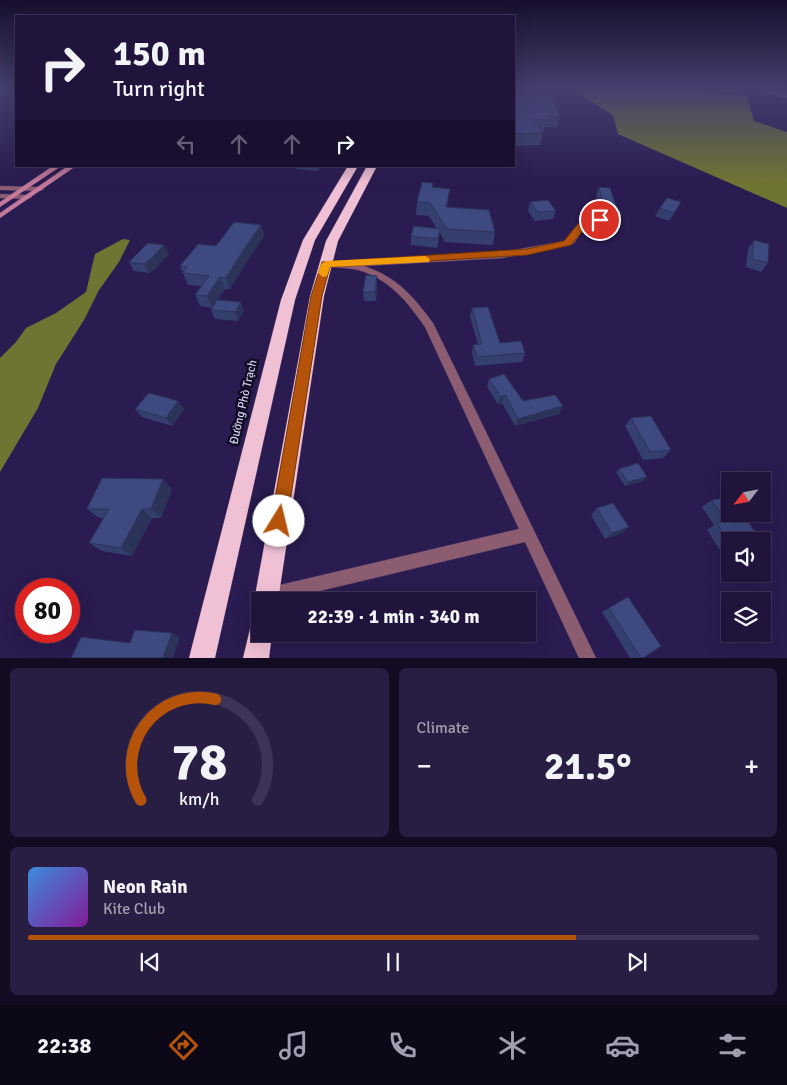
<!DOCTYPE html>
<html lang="en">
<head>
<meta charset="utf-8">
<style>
	body { margin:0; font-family:Signika,sans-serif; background:#281d43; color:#f1f3f6; height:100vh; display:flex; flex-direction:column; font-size:19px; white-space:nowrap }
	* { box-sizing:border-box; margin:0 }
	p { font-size:16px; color:#a29eaf }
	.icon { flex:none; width:28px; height:28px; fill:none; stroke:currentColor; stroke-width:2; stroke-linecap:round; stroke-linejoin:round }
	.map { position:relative; height:658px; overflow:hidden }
	.drawer { display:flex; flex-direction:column; gap:10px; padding:10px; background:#120b21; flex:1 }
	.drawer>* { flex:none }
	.banner { position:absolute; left:15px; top:15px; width:500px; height:152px; border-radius:0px; box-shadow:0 5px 20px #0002,0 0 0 1px #3d3356; background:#20143c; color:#f1f3f6; overflow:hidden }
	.needle { width:32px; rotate:238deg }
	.tools { position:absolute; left:721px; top:472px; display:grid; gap:10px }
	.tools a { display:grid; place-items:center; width:50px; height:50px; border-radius:0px; background:#20143c; box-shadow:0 5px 20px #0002,0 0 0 1px #3d3356; font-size:25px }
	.speed { position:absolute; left:15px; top:578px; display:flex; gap:10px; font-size:25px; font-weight:700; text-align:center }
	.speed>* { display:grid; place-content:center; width:65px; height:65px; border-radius:50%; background:#20143c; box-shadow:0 5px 20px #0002,0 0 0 1px #3d3356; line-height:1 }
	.speed .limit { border:8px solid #d22; background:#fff; color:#111 }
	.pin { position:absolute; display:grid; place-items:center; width:42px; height:42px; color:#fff; margin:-21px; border:2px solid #fff; border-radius:50%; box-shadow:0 1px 5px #0007 }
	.me { position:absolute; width:55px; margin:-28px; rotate:9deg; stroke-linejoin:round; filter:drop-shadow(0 0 4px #0008) }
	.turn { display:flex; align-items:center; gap:18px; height:105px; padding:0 15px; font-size:22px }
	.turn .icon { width:65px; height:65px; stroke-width:2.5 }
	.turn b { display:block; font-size:35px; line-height:42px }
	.lanes { display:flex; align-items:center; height:48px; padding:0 15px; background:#0003; justify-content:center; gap:25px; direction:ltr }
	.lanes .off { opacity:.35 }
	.big { font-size:38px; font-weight:700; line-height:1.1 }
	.drawer .tile { flex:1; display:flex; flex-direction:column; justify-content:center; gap:8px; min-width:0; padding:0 18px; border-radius:8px; background:#281d43 }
	.drawer .dial { align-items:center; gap:0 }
	.dial svg { height:130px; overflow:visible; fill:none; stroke:#3d3356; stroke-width:7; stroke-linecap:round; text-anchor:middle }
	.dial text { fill:#f1f3f6; stroke:none }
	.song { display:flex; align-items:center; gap:15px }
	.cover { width:60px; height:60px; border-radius:8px; background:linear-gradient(135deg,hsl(210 70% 55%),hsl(290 70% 35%)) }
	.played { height:5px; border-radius:2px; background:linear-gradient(90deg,#b45309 75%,#3d3356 75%) }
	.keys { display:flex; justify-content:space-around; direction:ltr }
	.heat { display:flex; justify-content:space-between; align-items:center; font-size:28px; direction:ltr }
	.drawer .tiles { flex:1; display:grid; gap:10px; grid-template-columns:1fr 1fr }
	.tile:last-child { grid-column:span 2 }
	.trip { position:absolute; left:251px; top:592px; width:285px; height:50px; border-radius:0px; background:#20143c; box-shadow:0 5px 20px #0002,0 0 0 1px #3d3356; font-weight:700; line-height:50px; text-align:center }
	.tab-bar { display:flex; height:80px; justify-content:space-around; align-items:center; background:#0d0818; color:#a29eaf }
	.tab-bar .icon { width:35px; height:35px }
	.tab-bar .current { color:#b45309 }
	.tab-bar b { font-size:22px; color:#f1f3f6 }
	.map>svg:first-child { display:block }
	.water { fill:#707432 }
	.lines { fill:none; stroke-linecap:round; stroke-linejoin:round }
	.street-casing { stroke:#453769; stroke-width:1 }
	.secondary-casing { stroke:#453769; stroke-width:1 }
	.highway-casing { stroke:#453769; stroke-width:1 }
	.street { fill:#8c5d71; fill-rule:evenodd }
	.secondary { fill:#c67a9b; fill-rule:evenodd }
	.highway { fill:#f0c0d4; fill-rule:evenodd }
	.wall { fill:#343f6d }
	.shaded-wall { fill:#2b3359 }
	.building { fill:#3d497f; stroke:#2b3359 }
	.route { fill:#b45309; stroke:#753606 }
	.slow { fill:#f59e0b }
	.labels { text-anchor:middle; stroke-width:5; stroke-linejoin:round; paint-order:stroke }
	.street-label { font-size:12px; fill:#d3cdef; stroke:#110b23 }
</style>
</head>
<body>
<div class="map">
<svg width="787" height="658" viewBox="0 0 787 658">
	<rect width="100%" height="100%" fill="#2a1b50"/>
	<g class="water">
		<polygon points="572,90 685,90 747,96 754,121 787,132 787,208 618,134 613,115"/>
		<polygon points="123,239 130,240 119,262 99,290 84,320 56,364 38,408 0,472 0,358 16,342 26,328 56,313 86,292 95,254"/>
	</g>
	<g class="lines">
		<g class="street-casing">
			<g id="street">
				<polygon points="754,90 764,90 787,94 787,98"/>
				<polygon points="0,186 40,187 44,189 40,191 0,190"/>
				<polygon points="0,194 28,195 32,197 28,199 0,198"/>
				<path d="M600 218 604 220 603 222 584 228 574 243 567 245 503 258 364 266C397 277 413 296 433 323L596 658H579L525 542 278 601H261L259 596 261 590 267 588 519 529 425 327C408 302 388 278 358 270 346 267 334 268 323 266L322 264 323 262 353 264 357 261 503 252 565 241 568 239 578 224Z"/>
			</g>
		</g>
		<g class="secondary-casing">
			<g id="secondary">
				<polygon points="0,90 4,90 0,92"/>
				<polygon points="53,166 61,166 0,207 0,202"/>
				<polygon points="68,166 76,166 0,218 0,213"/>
			</g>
		</g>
		<g class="highway-casing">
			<g id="highway">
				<polygon points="348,166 358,166 315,240 295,300 215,658 189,658 281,300 303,240"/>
				<polygon points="367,166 377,166 338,241 324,296 278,601 260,601 260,610 254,601 310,296 326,241"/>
				<polygon points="260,622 260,634 272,634 269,658 243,658 251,625"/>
			</g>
		</g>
		<use href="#street" class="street"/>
		<use href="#secondary" class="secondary"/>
		<use href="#highway" class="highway"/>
	</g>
	<g class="wall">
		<polygon points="514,95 560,117 557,128 545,127 544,131 541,131 543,133 540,145 514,146"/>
		<polygon points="296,166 321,166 318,171 296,169"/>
		<polygon points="433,183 433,187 448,201 447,207 495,232 493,245 445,242 440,233 437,248 411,245 411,236 437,229 429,216 416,215 417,202"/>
		<polygon points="599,187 615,203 622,214 619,222 605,222 606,219 601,216 596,208 598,203 596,195"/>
		<polygon points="530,202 556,211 553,219 535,221 528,211"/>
		<polygon points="660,208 676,211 669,221 655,216"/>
		<polygon points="261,225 264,236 248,260 230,289 225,289 217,300 244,311 238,321 215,319 211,310 212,308 200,306 195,295 201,286 188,285 180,266 216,246"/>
		<polygon points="754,240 768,263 761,272 746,267 748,249"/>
		<polygon points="164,245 169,254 156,268 149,273 134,271 129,262"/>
		<polygon points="377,276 377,285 376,301 364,301 363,292"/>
		<polygon points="472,308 500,343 525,353 522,362 475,366 472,353 473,345 478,344 470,317"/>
		<polygon points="489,379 523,401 559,414 515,426 502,403 498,404 487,387"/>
		<polygon points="178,401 184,409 172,426 142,417 135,409"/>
		<polygon points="631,418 671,450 663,458 643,460 625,426"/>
		<polygon points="619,469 643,481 625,486 616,472"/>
		<polygon points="172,489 161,518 152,518 132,556 102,551 89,543 104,518 99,518 87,509"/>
		<polygon points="712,500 759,538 753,541 730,541 730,547 719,549 707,530 714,525 702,507"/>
		<polygon points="597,508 622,533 605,539 591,515"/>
		<polygon points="628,597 643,658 630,658 602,612"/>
	</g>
	<g class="shaded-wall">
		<polygon points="681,202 676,211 669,221 674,213"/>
		<polygon points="261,225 264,236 248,260 230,289 226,278 244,249"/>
		<polygon points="164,245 169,254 156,268 149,273 144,264"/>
		<polygon points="377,276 377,285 376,301 375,292"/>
		<polygon points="220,277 225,289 212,308 207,296"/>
		<polygon points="241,302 244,311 238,321 235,312"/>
		<polygon points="505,395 502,403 498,404 501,397"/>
		<polygon points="178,401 184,409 172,426 166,418"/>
		<polygon points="563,406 559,414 515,426 518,419"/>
		<polygon points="647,477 643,481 625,486 628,482"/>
		<polygon points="163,479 172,489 161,518 151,509"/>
		<polygon points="142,509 152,518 132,556 121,548"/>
		<polygon points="629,527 622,533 605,539 612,533"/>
		<polygon points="172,633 180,637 173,658 163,658"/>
	</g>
	<g class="building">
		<polygon points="514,95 552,97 560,117 546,116 547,120 533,119 543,133 514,134"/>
		<polygon points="422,182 433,183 432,187 450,189 446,207 489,210 495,232 447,229 430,203 417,202"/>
		<polygon points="599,187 610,188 615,203 622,214 608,214 609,211 604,208 599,200 602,200"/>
		<polygon points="667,198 681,202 674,213 660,208"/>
		<polygon points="548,200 556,211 538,212 530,202"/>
		<polygon points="234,222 261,225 244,249 226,278 220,277 207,296 195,295 209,276 182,273 187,267 180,266 198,244 216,246"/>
		<polygon points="414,226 440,229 438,239 411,236"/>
		<polygon points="754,240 769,244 768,263 752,259"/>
		<polygon points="148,243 164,245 151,259 144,264 129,262"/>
		<polygon points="366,275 377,276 375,292 363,292"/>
		<polygon points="217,300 241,302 235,312 211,310"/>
		<polygon points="488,307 500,343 521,341 525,353 477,357 473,345 482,344 472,308"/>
		<polygon points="504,374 523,401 555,395 563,406 518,419 505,395 501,397 489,379"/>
		<polygon points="149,393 178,401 166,418 135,409"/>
		<polygon points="651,416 671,450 650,452 631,418"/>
		<polygon points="638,463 647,477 628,482 619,469"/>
		<polygon points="102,478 163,479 151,509 142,509 121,548 89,543 109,509 87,509"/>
		<polygon points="730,497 730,514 743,514 759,538 739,541 730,541 729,543 717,523 726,522 712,500"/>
		<polygon points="613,503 629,527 612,533 597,508"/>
		<polygon points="628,597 661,646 643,658 641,658 609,608"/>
		<polygon points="135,630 172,633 163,658 71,658 81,637 130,643"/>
	</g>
	<linearGradient id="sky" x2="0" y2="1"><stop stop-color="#170f2c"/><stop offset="0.49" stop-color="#443f6f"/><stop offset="1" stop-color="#443f6f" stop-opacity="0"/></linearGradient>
	<rect width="787" height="182" fill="url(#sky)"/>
	<polygon class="route" points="600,218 605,220 603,222 585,228 571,245 527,255 330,267 322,296 287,521 285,527 279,529 274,527 271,521 311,296 322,262 527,249 564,241 578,224"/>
	<polygon class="slow" points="425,256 430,259 429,262 330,267 327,276 323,277 318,273 321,264 326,261"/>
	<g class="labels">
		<g class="street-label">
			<text transform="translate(243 402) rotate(-77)" y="4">Đường Phò Trạch</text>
		</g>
	</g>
</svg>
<div class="tools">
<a><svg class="needle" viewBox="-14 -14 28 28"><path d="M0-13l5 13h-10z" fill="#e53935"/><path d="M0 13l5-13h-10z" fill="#a29eaf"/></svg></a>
<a><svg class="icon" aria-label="sound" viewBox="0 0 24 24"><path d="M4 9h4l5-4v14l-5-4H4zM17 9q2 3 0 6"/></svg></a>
<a><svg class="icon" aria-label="layers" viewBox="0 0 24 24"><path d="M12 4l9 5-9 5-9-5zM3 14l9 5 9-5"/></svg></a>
</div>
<div class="speed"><div class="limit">80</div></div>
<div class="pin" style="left:600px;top:220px;background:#d93025"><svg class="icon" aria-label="arrive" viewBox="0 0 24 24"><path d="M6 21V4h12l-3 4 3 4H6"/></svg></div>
<svg class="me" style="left:279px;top:521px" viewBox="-20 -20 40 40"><circle r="19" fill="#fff"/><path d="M0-13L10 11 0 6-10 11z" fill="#b45309"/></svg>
<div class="trip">22:39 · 1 min · 340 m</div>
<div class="banner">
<div class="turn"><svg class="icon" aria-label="right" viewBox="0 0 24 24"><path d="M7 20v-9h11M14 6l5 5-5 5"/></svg><div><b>150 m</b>Turn right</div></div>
<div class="lanes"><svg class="icon off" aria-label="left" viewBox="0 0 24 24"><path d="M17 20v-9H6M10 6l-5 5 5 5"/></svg><svg class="icon off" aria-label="ahead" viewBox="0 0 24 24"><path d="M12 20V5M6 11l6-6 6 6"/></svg><svg class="icon off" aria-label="ahead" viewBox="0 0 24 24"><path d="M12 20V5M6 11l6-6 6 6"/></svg><svg class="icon" aria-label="right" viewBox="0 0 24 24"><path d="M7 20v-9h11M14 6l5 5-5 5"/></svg></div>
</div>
</div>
<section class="drawer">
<div class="tiles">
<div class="tile dial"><svg viewBox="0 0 100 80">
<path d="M14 69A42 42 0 1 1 86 69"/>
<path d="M14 69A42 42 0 0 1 60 7" stroke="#b45309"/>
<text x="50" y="56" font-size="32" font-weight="700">78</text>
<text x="50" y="72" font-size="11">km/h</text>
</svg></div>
<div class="tile"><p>Climate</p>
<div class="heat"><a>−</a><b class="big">21.5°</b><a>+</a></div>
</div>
<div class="tile">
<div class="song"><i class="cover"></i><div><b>Neon Rain</b><p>Kite Club</p></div></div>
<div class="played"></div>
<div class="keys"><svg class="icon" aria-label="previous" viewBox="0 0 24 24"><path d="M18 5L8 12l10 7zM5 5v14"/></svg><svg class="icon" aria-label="pause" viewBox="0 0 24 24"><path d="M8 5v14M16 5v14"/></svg><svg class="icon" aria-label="next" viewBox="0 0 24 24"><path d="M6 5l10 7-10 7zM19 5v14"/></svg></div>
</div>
</div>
</section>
<nav class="tab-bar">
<b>22:38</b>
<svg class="icon current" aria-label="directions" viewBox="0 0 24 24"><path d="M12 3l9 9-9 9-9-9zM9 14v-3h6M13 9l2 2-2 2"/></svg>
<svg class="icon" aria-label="music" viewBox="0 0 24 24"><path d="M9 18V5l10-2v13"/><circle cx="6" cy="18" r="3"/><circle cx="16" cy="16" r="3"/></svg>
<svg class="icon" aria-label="phone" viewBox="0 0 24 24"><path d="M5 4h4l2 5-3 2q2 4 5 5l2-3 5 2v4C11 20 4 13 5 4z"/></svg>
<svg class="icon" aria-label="climate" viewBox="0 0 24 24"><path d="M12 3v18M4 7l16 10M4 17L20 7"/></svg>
<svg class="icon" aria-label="car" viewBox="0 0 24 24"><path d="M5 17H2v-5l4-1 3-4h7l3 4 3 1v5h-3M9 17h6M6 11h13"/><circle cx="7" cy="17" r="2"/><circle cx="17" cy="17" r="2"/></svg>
<svg class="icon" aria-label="filters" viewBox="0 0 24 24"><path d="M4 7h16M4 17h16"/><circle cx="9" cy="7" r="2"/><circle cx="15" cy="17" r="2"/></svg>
</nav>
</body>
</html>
